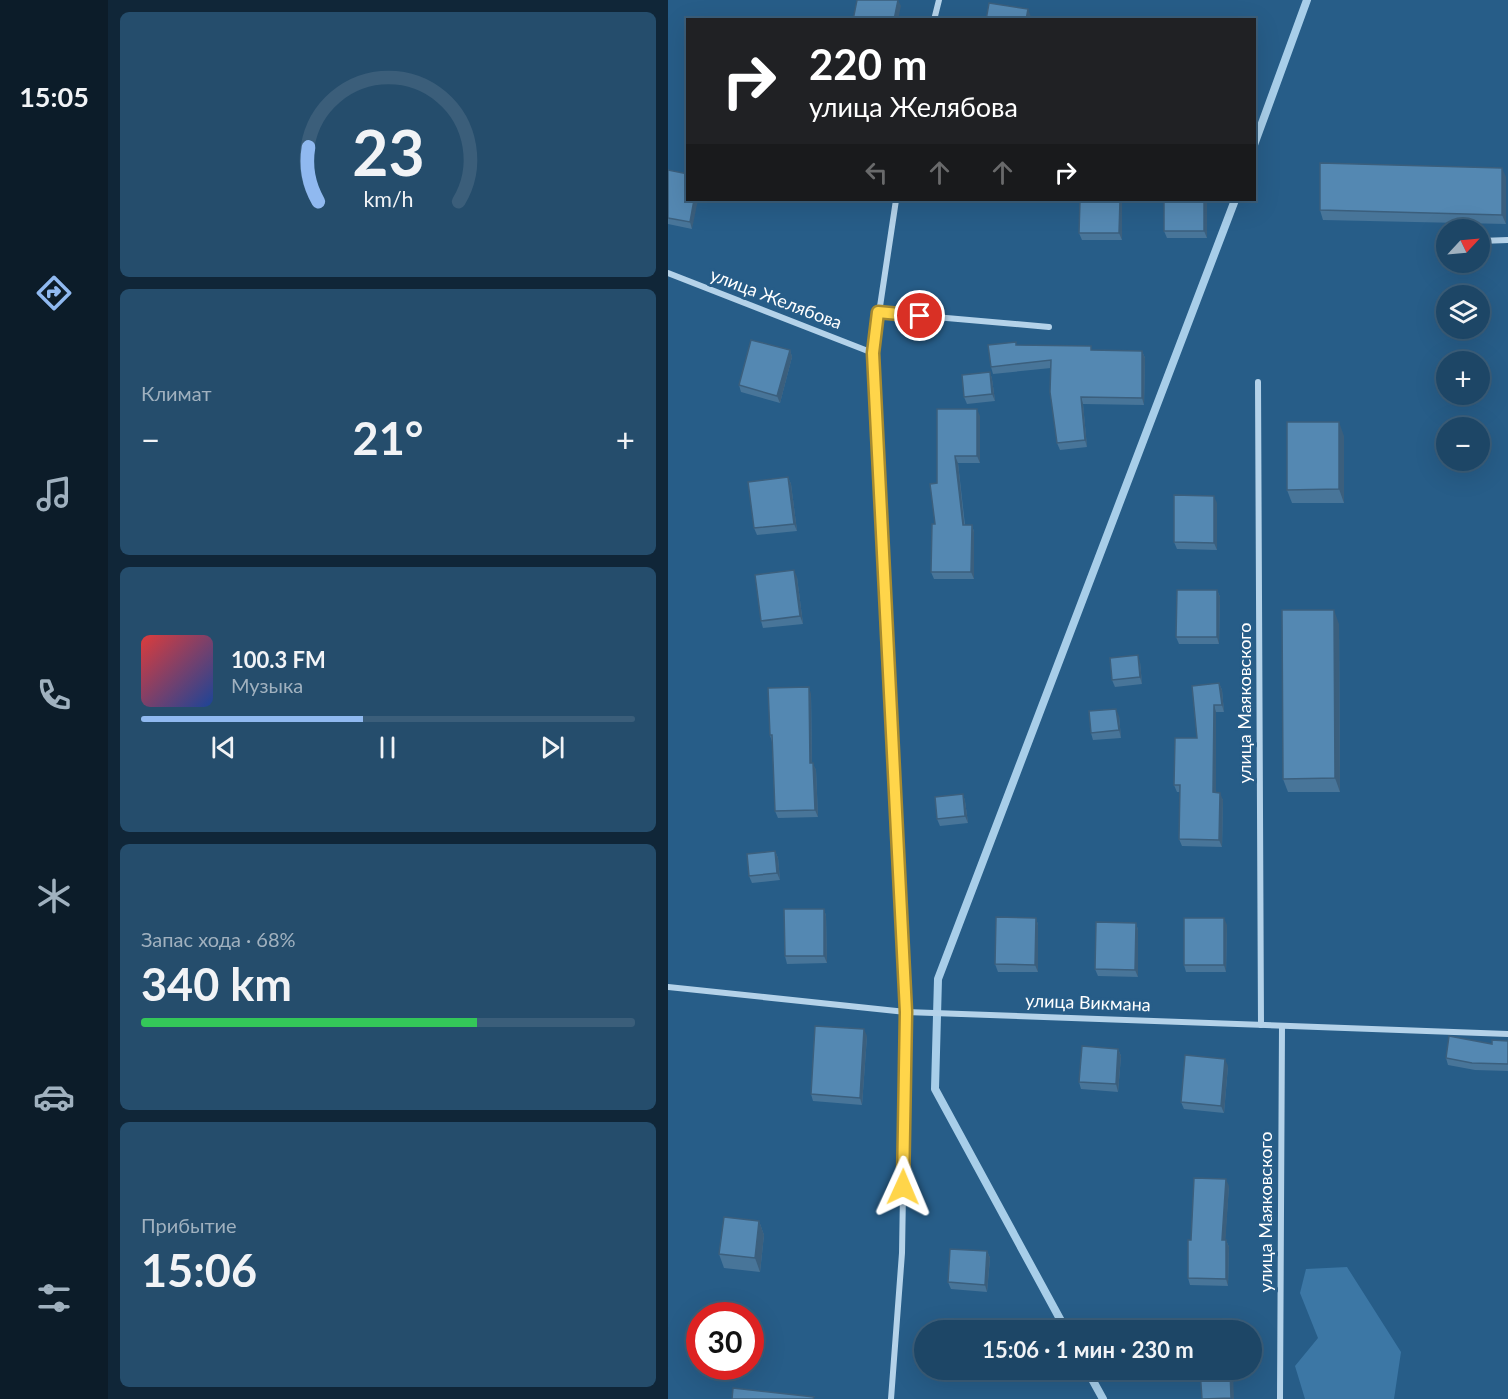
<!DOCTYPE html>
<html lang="ru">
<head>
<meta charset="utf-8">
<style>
	body { margin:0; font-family:Lato,sans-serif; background:#254d6c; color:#f1f3f6; height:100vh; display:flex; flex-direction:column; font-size:22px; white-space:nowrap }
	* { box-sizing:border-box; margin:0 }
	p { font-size:20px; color:#a0b1bf }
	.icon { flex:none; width:33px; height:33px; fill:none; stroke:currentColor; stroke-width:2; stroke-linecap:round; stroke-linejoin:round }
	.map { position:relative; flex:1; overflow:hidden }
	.drawer { display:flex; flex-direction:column; gap:12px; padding:12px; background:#102638; width:560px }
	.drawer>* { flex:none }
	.top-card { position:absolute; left:18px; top:18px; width:570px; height:183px; border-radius:0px; box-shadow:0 6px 24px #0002,0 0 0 2px #3b5e7a; background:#202124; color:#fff; overflow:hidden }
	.needle { width:39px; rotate:64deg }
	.buttons { position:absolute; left:768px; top:219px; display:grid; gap:12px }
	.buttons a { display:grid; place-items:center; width:54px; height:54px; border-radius:50%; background:#1d4666; box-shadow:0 6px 24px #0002,0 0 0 2px #3b5e7a; font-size:30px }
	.speed { position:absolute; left:18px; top:1302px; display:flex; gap:12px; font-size:30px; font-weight:700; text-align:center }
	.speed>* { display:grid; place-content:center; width:78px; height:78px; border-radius:50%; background:#1d4666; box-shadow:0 6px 24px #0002,0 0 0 2px #3b5e7a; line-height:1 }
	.speed .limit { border:9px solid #d22; background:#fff; color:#111 }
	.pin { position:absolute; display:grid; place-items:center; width:51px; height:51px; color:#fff; margin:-26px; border:3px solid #fff; border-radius:50%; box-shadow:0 2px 6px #0007 }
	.me { position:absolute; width:66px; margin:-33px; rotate:1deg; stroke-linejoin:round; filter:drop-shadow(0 0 4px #0008) }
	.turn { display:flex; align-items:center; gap:21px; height:126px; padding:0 24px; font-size:27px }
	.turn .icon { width:78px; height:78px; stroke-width:2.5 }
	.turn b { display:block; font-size:42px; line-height:51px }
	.lanes { display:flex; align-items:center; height:57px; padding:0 24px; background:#0003; justify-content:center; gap:30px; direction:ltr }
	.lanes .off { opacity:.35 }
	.big { font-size:45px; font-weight:700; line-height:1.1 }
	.drawer .tile { flex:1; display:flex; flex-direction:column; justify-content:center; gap:9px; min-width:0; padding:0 21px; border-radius:9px; background:#254d6c }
	.drawer .dial { align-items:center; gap:0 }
	.dial svg { height:156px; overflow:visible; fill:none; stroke:#3b5e7a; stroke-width:7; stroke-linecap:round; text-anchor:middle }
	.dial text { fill:#f1f3f6; stroke:none }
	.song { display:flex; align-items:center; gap:18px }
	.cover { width:72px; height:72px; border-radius:9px; background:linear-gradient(135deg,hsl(0 70% 55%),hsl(220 70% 35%)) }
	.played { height:6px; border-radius:3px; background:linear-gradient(90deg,#90b9f0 45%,#3b5e7a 45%) }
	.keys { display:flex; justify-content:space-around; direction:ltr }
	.heat { display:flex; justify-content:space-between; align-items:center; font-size:33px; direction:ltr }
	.charge { height:9px; border-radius:4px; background:linear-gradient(90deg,#34c759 68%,#3b5e7a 0) }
	.trip { position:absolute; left:246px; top:1320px; width:348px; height:60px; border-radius:30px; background:#1d4666; box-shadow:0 6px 24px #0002,0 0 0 2px #3b5e7a; font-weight:700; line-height:60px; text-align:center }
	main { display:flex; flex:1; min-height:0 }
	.tab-bar { display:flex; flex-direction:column; width:108px; justify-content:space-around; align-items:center; background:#0c1c29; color:#a0b1bf }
	.tab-bar .icon { width:42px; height:42px }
	.tab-bar .selected { color:#90b9f0 }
	.tab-bar b { font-size:27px; color:#f1f3f6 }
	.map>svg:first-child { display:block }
	.green { fill:#3c77a5 }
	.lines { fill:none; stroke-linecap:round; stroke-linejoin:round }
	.stream { stroke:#a8cee9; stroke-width:8 }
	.minor { stroke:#b4d2e9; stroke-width:6 }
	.wall { fill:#487599 }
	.shaded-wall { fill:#3b5f7d }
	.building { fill:#5488b2; stroke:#3b5f7d; stroke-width:1.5 }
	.route-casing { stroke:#a68a30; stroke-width:15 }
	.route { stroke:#ffd54a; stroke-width:10 }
	.labels { text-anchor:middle; stroke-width:6; stroke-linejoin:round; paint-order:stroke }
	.street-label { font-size:18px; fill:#fff; stroke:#275d88 }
</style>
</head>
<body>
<main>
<nav class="tab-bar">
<b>15:05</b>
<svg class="icon selected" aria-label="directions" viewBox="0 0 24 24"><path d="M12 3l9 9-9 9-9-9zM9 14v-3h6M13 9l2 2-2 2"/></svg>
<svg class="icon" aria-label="music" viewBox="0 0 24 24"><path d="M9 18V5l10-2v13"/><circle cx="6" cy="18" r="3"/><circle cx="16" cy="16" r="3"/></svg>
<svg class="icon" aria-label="phone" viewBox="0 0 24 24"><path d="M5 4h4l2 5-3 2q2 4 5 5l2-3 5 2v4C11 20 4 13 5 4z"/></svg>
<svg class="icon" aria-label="climate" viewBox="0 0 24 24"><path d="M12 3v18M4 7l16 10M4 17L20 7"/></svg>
<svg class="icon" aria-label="car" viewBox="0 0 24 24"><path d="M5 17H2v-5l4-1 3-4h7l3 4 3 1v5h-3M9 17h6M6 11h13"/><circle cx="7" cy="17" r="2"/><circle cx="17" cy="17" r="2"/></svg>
<svg class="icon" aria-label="filters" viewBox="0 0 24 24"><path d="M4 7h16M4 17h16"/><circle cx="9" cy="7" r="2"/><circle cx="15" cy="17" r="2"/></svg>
</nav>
<section class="drawer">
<div class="tile dial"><svg viewBox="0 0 100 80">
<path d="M14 69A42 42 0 1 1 86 69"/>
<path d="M14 69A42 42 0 0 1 9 41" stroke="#90b9f0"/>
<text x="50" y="56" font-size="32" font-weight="700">23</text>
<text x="50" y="72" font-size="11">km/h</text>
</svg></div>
<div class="tile"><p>Климат</p>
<div class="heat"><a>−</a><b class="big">21°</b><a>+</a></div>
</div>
<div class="tile">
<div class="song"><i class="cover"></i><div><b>100.3 FM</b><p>Музыка</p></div></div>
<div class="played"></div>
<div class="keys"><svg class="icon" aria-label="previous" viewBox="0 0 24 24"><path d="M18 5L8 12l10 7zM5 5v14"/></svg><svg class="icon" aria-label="pause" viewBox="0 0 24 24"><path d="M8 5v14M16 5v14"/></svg><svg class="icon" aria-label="next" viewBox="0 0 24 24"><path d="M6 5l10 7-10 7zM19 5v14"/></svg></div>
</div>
<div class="tile"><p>Запас хода · 68%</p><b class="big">340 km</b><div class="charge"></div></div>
<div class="tile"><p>Прибытие</p><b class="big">15:06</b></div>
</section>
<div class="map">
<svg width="841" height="1399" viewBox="0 0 841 1399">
	<rect width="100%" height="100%" fill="#275d88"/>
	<polygon class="green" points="679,1267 733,1352 726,1399 637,1399 627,1366 650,1338 632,1293 638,1269"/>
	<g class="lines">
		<g class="stream">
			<polyline points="586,145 639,0"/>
			<polyline points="398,1330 267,1089 270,979 567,200"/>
			<polyline points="419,1370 435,1399"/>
		</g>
		<g class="minor">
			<polyline points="266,20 271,0"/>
			<polyline points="812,241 841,240"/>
			<polyline points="0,273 205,353"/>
			<polyline points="210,312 381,327"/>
			<polyline points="590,382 593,1025"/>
			<polyline points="0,987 238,1012 841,1034"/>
			<polyline points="223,1399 234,1253 238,1012 205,353 228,200"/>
			<polyline points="612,1399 614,1026"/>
		</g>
	</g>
	<g class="wall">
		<polygon points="0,170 20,174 24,229 0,224"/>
		<polygon points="838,177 838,224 655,220 652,210"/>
		<polygon points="412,200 454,200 454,240 414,240 411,233"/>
		<polygon points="539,200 539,238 499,238 496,231"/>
		<polygon points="349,345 424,350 474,351 477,358 476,405 415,404 419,447 392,450 389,443 383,368 325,374 323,367"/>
		<polygon points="122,350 124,357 112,403 73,392 71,385"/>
		<polygon points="322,372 324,379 327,401 299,404 296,397"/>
		<polygon points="312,416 312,463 290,463 297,525 304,525 306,532 306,579 266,579 263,572 269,483"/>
		<polygon points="676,436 676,503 624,503 619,490"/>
		<polygon points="120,477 123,484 129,531 89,535 86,528"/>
		<polygon points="549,503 549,550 509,549 506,542"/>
		<polygon points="129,577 135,624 95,628 93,621"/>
		<polygon points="549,590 552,597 551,644 511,644 508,637"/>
		<polygon points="671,624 672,792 620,792 615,779"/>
		<polygon points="472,662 474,684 447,687 444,680"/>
		<polygon points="551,683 554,690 556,712 548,712 548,792 555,800 554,847 514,846 511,839 512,792 509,792 506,785 529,738"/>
		<polygon points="143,694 144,763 148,770 150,817 110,818 107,811 104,742 102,735"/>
		<polygon points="451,716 453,738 425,740 423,733"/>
		<polygon points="295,794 297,801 300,823 272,826 269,819"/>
		<polygon points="107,851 110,858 112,880 84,883 81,876"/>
		<polygon points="156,909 158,916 159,963 119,964 117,956"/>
		<polygon points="368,918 370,925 370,972 330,972 327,964"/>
		<polygon points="468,923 470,930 470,977 430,976 427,969"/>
		<polygon points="559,925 558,972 518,972 516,965"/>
		<polygon points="199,1036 194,1105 145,1101 143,1094"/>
		<polygon points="840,1041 840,1071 807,1070 780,1065 778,1058 824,1044"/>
		<polygon points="450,1049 453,1056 450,1092 413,1089 411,1082"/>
		<polygon points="560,1066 556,1113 516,1109 513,1102"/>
		<polygon points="561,1186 557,1240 558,1240 561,1247 560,1286 522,1285 520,1278 523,1240"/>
		<polygon points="91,1221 96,1235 92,1272 56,1268 51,1254"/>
		<polygon points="319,1251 322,1258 319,1292 283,1289 280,1282"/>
		<polygon points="313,1370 312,1381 272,1378 269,1371"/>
	</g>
	<g class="shaded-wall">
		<polygon points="230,0 233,6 230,20 226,20"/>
		<polygon points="360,9 363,17 362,20 358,20"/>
		<polygon points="834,168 838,177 838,224 834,215"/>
		<polygon points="26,200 30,200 24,229 22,222"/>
		<polygon points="452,200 454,200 454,240 451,233"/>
		<polygon points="536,200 539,200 539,238 536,231"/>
		<polygon points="122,350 124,357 112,403 109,396"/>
		<polygon points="474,351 477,358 476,405 474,398"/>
		<polygon points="322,372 324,379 327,401 324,394"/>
		<polygon points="413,397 415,404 419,447 417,440"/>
		<polygon points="309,409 312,416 312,463 309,456"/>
		<polygon points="671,422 676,436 676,503 671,489"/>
		<polygon points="287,456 290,463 297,532 295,525"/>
		<polygon points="120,477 123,484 129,531 126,524"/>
		<polygon points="546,496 549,503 549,550 546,543"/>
		<polygon points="304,525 306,532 306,579 303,572"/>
		<polygon points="126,570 129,577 135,624 132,616"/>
		<polygon points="549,590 552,597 551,644 549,637"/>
		<polygon points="666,610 671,624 672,792 667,778"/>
		<polygon points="470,655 472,662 474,684 472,677"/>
		<polygon points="551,683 554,690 556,712 554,705"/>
		<polygon points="141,687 143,694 144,770 142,763"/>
		<polygon points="546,705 548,712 548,800 545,792"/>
		<polygon points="448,709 451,716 453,738 451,730"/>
		<polygon points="145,763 148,770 150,817 147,810"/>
		<polygon points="552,793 555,800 554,847 551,840"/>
		<polygon points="295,794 297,801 300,823 297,816"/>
		<polygon points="107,851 110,858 112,880 109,873"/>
		<polygon points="156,909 158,916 159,963 156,956"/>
		<polygon points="368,918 370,925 370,972 367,965"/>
		<polygon points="556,918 559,925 558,972 556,965"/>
		<polygon points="468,923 470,930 470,977 467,970"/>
		<polygon points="196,1029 199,1036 194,1105 192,1098"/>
		<polygon points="450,1049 453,1056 450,1092 448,1084"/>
		<polygon points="557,1059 560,1066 556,1113 553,1106"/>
		<polygon points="558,1179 561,1186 557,1247 554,1240"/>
		<polygon points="91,1221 96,1235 92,1272 87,1258"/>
		<polygon points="558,1240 561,1247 560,1286 558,1279"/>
		<polygon points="319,1251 322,1258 319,1292 317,1285"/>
		<polygon points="310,1370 313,1370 312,1381 310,1374"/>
		<polygon points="562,1370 564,1370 565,1372 566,1399 564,1399 563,1398"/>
	</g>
	<g class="building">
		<polygon points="189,0 230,0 226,20 185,20"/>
		<polygon points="321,3 360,9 358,20 318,20"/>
		<polygon points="652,163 834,168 834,215 652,210"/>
		<polygon points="0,170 20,174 20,200 26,200 22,222 0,218"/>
		<polygon points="412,200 452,200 451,233 411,233"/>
		<rect x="496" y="200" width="40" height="31"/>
		<polygon points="83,340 122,350 109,396 71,385"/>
		<polygon points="348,342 348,345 423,346 423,350 474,351 474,398 413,397 417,440 389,443 382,392 383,360 323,367 320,345"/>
		<polygon points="322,372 324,394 296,397 294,375"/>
		<polygon points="269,409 309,409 309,456 287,456 295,525 304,525 303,572 263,572 264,524 267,524 262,484 269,483"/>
		<polygon points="619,422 671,422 671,489 619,490"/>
		<polygon points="120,477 126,524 86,528 80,482"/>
		<polygon points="506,495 546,496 546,543 506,542"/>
		<polygon points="126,570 132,616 93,621 87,575"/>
		<polygon points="509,590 549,590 549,637 508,637"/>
		<polygon points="614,610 666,610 667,778 615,779"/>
		<polygon points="470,655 472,677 444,680 442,658"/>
		<polygon points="551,683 554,705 546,705 545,792 552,793 551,840 511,839 512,785 506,785 507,738 529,738 524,686"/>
		<polygon points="141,687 142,763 145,763 147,810 107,811 104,735 102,735 100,688"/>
		<polygon points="448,709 451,730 423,733 421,711"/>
		<polygon points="295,794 297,816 269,819 267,797"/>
		<polygon points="107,851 109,873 81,876 79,854"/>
		<polygon points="116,909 156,909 156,956 117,956"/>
		<polygon points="328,917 368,918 367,965 327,964"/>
		<rect x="516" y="918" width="40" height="47"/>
		<polygon points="428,922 468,923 467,970 427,969"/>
		<polygon points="147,1026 196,1029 192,1098 143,1094"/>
		<polygon points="781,1036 824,1044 824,1040 840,1041 840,1064 804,1063 778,1058"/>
		<polygon points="414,1046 450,1049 448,1084 411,1082"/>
		<polygon points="517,1055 557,1059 553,1106 513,1102"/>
		<polygon points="526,1178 558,1179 554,1240 558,1240 558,1279 520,1278 520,1240 523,1240"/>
		<polygon points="56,1217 91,1221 87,1258 51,1254"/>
		<polygon points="282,1249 319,1251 317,1285 280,1282"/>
		<polygon points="269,1370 310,1370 310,1374 269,1371"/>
		<polygon points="532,1370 562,1370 563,1398 534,1399"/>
		<polygon points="65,1388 146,1397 145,1399 64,1399"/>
	</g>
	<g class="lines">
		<g class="route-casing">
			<polyline id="route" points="235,1187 238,1012 205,353 210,312 252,316"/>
		</g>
		<use href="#route" class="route"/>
	</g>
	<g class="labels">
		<g class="street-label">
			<text transform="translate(108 299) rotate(21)" y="6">улица Желябова</text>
			<text transform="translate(577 703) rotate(-90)" y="6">улица Маяковского</text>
			<text transform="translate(420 1003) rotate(2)" y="6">улица Викмана</text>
			<text transform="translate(598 1212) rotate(-90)" y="6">улица Маяковского</text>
		</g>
	</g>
</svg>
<div class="buttons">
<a><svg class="needle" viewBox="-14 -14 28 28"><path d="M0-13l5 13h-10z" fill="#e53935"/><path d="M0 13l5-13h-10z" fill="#a0b1bf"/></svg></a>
<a><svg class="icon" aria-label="layers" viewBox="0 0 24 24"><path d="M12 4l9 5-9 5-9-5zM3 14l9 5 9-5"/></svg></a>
<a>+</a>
<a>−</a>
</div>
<div class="speed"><div class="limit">30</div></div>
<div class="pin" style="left:252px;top:316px;background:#d93025"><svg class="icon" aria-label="arrive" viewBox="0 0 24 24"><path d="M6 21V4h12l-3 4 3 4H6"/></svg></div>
<svg class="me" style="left:235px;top:1187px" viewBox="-20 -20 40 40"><path d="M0-17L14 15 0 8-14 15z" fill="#ffd54a" stroke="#fff" stroke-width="4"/></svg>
<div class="trip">15:06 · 1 мин · 230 m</div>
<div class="top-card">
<div class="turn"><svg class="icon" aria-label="right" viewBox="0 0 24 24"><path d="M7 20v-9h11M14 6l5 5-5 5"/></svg><div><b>220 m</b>улица Желябова</div></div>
<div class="lanes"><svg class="icon off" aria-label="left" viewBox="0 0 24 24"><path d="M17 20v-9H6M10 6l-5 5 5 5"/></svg><svg class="icon off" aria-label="ahead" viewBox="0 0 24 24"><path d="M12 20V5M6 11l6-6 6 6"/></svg><svg class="icon off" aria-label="ahead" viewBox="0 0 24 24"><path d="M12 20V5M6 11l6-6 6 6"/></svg><svg class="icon" aria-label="right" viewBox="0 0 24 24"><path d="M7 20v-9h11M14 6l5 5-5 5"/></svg></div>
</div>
</div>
</main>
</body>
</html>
